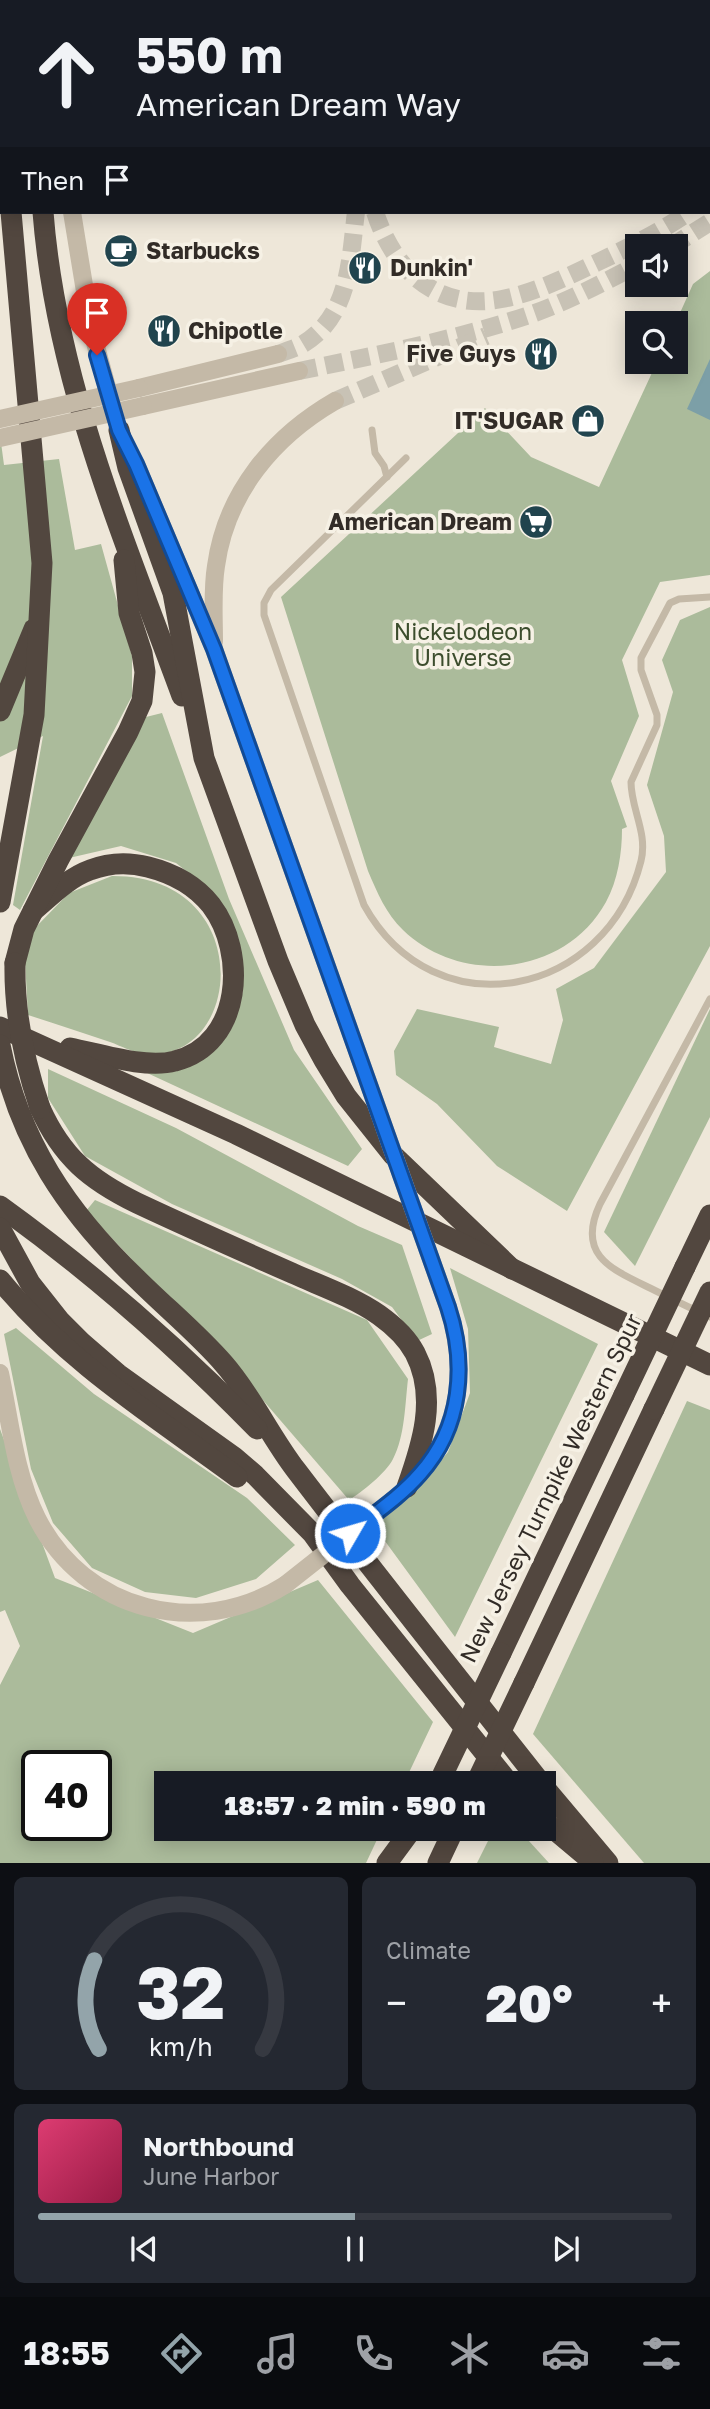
<!DOCTYPE html>
<html lang="en">
<head>
<meta charset="utf-8">
<style>
	body { margin:0; font-family:"Golos Text",sans-serif; background:#242831; color:#f1f3f6; height:100vh; display:flex; flex-direction:column; font-size:26px; white-space:nowrap }
	* { box-sizing:border-box; margin:0 }
	p { font-size:23px; color:#9ea1a6 }
	.icon { flex:none; width:38px; height:38px; fill:none; stroke:currentColor; stroke-width:2; stroke-linecap:round; stroke-linejoin:round }
	.map { position:relative; height:1863px; overflow:hidden }
	.panel { display:flex; flex-direction:column; gap:14px; padding:14px; background:#0d0f14; flex:1 }
	.panel>* { flex:none }
	.guide { position:absolute; left:0px; top:0px; width:710px; height:214px; box-shadow:0 4px 18px #0003; background:#171b24; color:#f1f3f6; overflow:hidden }
	.tools { position:absolute; left:625px; top:234px; display:grid; gap:14px }
	.tools a { display:grid; place-items:center; width:63px; height:63px; border-radius:0px; background:#171b24; box-shadow:0 4px 18px #0003; font-size:35px }
	.speed { position:absolute; left:21px; top:1750px; display:flex; gap:14px; font-size:35px; font-weight:700; text-align:center }
	.speed>* { display:grid; place-content:center; width:91px; height:91px; border-radius:50%; background:#171b24; box-shadow:0 4px 18px #0003; line-height:1 }
	.speed .limit { border:4px solid #111; border-radius:10px; background:#fff; color:#111 }
	.pin { position:absolute; display:grid; place-items:center; width:60px; height:60px; color:#fff; margin:-72px -30px; border-radius:50% 50% 50% 0; rotate:-45deg; box-shadow:0 0 7px #0007 }
	.pin .icon { rotate:45deg }
	.me { position:absolute; width:77px; margin:-38px; rotate:52deg; stroke-linejoin:round; filter:drop-shadow(0 0 5px #0008) }
	.turn { display:flex; align-items:center; gap:24px; height:147px; padding:0 21px; font-size:32px }
	.turn .icon { width:91px; height:91px; stroke-width:2.5 }
	.turn b { display:block; font-size:49px; line-height:60px }
	.then { display:flex; align-items:center; height:66px; padding:0 21px; background:#0003; gap:14px; font-size:26px }
	.big { font-size:52px; font-weight:800; line-height:1.1 }
	.panel .tile { flex:1; display:flex; flex-direction:column; justify-content:center; gap:10px; min-width:0; padding:0 24px; border-radius:10px; background:#242831 }
	.panel .dial { align-items:center; gap:0 }
	.dial svg { height:182px; overflow:visible; fill:none; stroke:#363941; stroke-width:7; stroke-linecap:round; text-anchor:middle }
	.dial text { fill:#f1f3f6; stroke:none }
	.song { display:flex; align-items:center; gap:21px }
	.cover { width:84px; height:84px; border-radius:10px; background:linear-gradient(135deg,hsl(340 70% 55%),hsl(340 70% 35%)) }
	.played { height:7px; border-radius:4px; background:linear-gradient(90deg,#93a4aa 50%,#363941 50%) }
	.keys { display:flex; justify-content:space-around; direction:ltr }
	.heat { display:flex; justify-content:space-between; align-items:center; font-size:38px; direction:ltr }
	.panel .tiles { flex:1; display:grid; gap:14px; grid-template-columns:1fr 1fr }
	.tile:last-child { grid-column:span 2 }
	.trip { position:absolute; left:154px; top:1771px; width:402px; height:70px; border-radius:0px; background:#171b24; box-shadow:0 4px 18px #0003; font-weight:800; line-height:70px; text-align:center }
	.menu { display:flex; height:112px; justify-content:space-around; align-items:center; background:#090b0e; color:#9ea1a6 }
	.menu .icon { width:49px; height:49px }
	.menu .current { color:#93a4aa }
	.menu b { font-size:32px; color:#f1f3f6 }
	.map>svg:first-child { display:block }
	.green { fill:#abbb9b; fill-rule:evenodd }
	.water { fill:#7c9fa7 }
	.lines { fill:none; stroke-linecap:round; stroke-linejoin:round }
	.tertiary-tunnel { stroke:#c8c2b5; stroke-width:18; stroke-dasharray:18 9; stroke-linecap:butt }
	.service { stroke:#c4b9a7; stroke-width:7 }
	.tertiary { stroke:#c4b9a7; stroke-width:18 }
	.motorway { stroke:#52473f; stroke-width:21 }
	.tertiary-bridge { stroke:#c4b9a7; stroke-width:18 }
	.motorway-bridge { stroke:#52473f; stroke-width:21 }
	.route-casing { stroke:#114b97; stroke-width:18 }
	.route { stroke:#1a73e8; stroke-width:12 }
	.labels { text-anchor:middle; stroke-width:7; stroke-linejoin:round; paint-order:stroke }
	.poi-label { font-size:23px; font-weight:bold; fill:#322c27; stroke:#f6f1e5; text-anchor:start }
	.park-label { font-size:23px; fill:#3c4d2d; stroke:#f6f1e5 }
	.street-label { font-size:23px; fill:#322c27; stroke:#f6f1e5 }
</style>
</head>
<body>
<div class="map">
<svg width="710" height="1863" viewBox="0 0 710 1863">
	<rect width="100%" height="100%" fill="#eee7d9"/>
	<g class="green">
		<path d="M710 271V575L660 582 622 660 639 716 611 781 627 827 622 829C622 853 618 880 606 902 566 975 462 987 403 930 386 914 377 892 368 871L281 597 485 408 531 457 599 487 657 362H676L675 324 693 284Z"/>
		<polygon points="0,435 4,465 59,459 75,550 101,544 132,656 132,696 20,910 13,905 43,736 0,757"/>
		<polygon points="710,607 710,946 567,1211 497,1166 437,1104 396,1075 394,1051 417,1009 499,1027 494,1047 551,1064 563,1020 556,989 594,968 666,872 664,836 647,785 673,692 662,660 680,620"/>
		<polygon points="162,713 229,899 294,1050 362,1149 348,1166 145,1072 216,1048 233,1025 243,991 238,946 205,886 176,863 121,846 69,858 146,717"/>
		<path d="M112 876C257 875 245 1062 146 1054 134 1053 121 1046 110 1042 83 1033 56 1024 28 1015L25 960 33 930 69 893Z"/>
		<polygon points="710,1009 710,1117 635,1266 604,1232"/>
		<polygon points="48,1069 176,1128 358,1226 402,1245 432,1334 417,1341 392,1307 342,1279 172,1204 85,1156 48,1098"/>
		<path d="M95 1200 367 1320 408 1379C405 1404 405 1436 393 1459 386 1473 362 1492 349 1500L237 1370 86 1211Z"/>
		<polygon points="450,1268 598,1344 455,1637 374,1526 415,1491 448,1452 470,1393 468,1329"/>
		<polygon points="16,1328 94,1394 247,1498 295,1545 256,1579 196,1598 145,1592 92,1568 53,1523 31,1469 4,1334"/>
		<polygon points="687,1401 710,1410 710,1863 644,1863 533,1734"/>
		<path d="M0 1429 55 1578 193 1633 318 1580 433 1722 404 1783H166V1829H382L366 1863H0V1685L20 1646 5 1610 0 1612ZM37 1766H96V1825H37Z"/>
		<polygon points="494,1829 518,1829 549,1863 477,1863"/>
	</g>
	<polygon class="water" points="710,359 710,420 687,409"/>
	<g class="lines">
		<g class="tertiary-tunnel">
			<polyline points="709,198 710,198"/>
			<path d="M375 212C393 269 437 312 502 299 534 293 567 277 596 263 629 247 660 232 689 212"/>
			<polyline points="671,247 710,222"/>
			<path d="M278 354C286 351 296 348 303 344 350 316 350 259 356 212"/>
			<path d="M299 371C376 355 455 340 529 315 567 302 602 283 637 265"/>
			<polyline points="335,401 486,336"/>
		</g>
		<g class="service">
			<polyline points="410,0 410,2"/>
			<polyline points="372,430 375,453 384,466 387,477"/>
			<path d="M406 458 271 590 264 603V615L364 905C435 1033 607 997 641 861 648 833 631 809 631 782L657 725V715L641 670V658L670 603 679 599 710 597"/>
			<path d="M710 999 600 1204C576 1255 611 1269 650 1288 670 1298 690 1308 710 1317"/>
		</g>
		<g class="tertiary">
			<polyline points="63,0 63,2"/>
			<polyline points="368,2 368,0"/>
			<polyline points="72,212 91,328 113,409"/>
			<polyline points="139,388 278,354"/>
			<polyline points="143,406 299,371"/>
			<polyline points="136,464 214,649 345,1017"/>
			<path d="M214 642C214 617 212 590 216 566 226 493 273 437 335 401"/>
			<path d="M0 1373C10 1420 15 1474 37 1518 84 1611 198 1640 285 1585"/>
			<path d="M409 1485C460 1435 469 1373 448 1307"/>
		</g>
		<g class="motorway">
			<polyline points="1,0 2,18"/>
			<polyline points="34,0 34,2"/>
			<path d="M43 212C56 381 124 538 182 696"/>
			<polyline points="119,430 128,468 173,593 204,758 278,961 305,1025 324,1060 346,1096 393,1155 512,1269"/>
			<polyline points="0,711 34,629"/>
			<polyline points="0,902 34,715 42,563 11,212"/>
			<path d="M33 911C51 896 68 878 90 870 108 863 129 862 148 867 172 873 195 885 211 905 247 952 243 1044 175 1061 146 1069 100 1054 70 1048"/>
			<polyline points="15,963 24,929 58,861 128,732 142,701 145,672 142,653 129,613 124,560"/>
			<polyline points="0,1027 236,1134 710,1365"/>
			<path d="M0 1045C19 1141 67 1212 137 1279 165 1307 198 1334 224 1364 252 1396 270 1436 296 1470 376 1575 459 1679 541 1783"/>
			<path d="M40 1108C62 1157 90 1180 137 1203 188 1227 240 1250 292 1273 321 1286 353 1297 379 1315 393 1325 407 1338 415 1353 438 1397 422 1445 407 1487"/>
			<path d="M0 1206C93 1273 177 1347 257 1429"/>
			<polyline points="0,1228 30,1283 60,1321 81,1342 118,1374 234,1457 255,1475 313,1534 350,1585 509,1783"/>
			<polyline points="685,1267 710,1215"/>
			<path d="M0 1280C67 1362 153 1415 237 1477"/>
			<polyline points="501,1653 624,1395"/>
			<polyline points="524,1683 654,1409"/>
			<polyline points="544,1787 608,1863"/>
			<polyline points="544,1821 593,1862"/>
			<polyline points="387,1863 412,1829"/>
			<polyline points="438,1863 454,1829"/>
		</g>
		<g class="tertiary-bridge">
			<polyline points="0,419 139,388"/>
			<polyline points="0,438 143,406"/>
			<polyline points="345,1017 448,1307"/>
			<polyline points="285,1585 394,1499"/>
		</g>
		<g class="motorway-bridge">
			<path d="M15 963C14 1013 24 1061 40 1108"/>
			<polyline points="624,1395 685,1267"/>
			<polyline points="654,1409 710,1292"/>
			<polyline points="443,1774 501,1653"/>
			<polyline points="476,1783 524,1683"/>
		</g>
	</g>
	<g class="lines">
		<g class="route-casing">
			<path id="route" d="M97 355 119 430 136 464 214 649 448 1307C467 1364 462 1427 420 1474 400 1497 374 1514 350 1533"/>
		</g>
		<use href="#route" class="route"/>
	</g>
	<defs>
		<g id="cafe-disc" transform="scale(1.75)"><circle r="9.5" fill="#21444e" stroke="#f6f1e5"/><path d="M-5.5-4.5H6V0H3Q3 3.5 0 3.5H-2.5Q-5.5 3.5-5.5 0ZM3-3.2v2h1.7v-2ZM-6 4.5H4V6H-6Z" fill="#fff"/></g>
		<g id="restaurant-disc" transform="scale(1.75)"><circle r="9.5" fill="#21444e" stroke="#f6f1e5"/><path d="M-5-6h1v4h1v-4h1v4h1v-4h1v5L-1.5 .5V6h-2V.5L-5-1ZM5-6V6H3V1.5H1.5Q1.5-4 5-6Z" fill="#fff"/></g>
		<g id="shop-disc" transform="scale(1.75)"><circle r="9.5" fill="#21444e" stroke="#f6f1e5"/><path d="M-5-2.5h2.3a2.7 3.5 0 0 1 5.4 0H5L5.5 6h-11ZM-1.5-2.5h3a1.5 2.3 0 0 0-3 0Z" fill="#fff"/></g>
		<g id="supermarket-disc" transform="scale(1.75)"><circle r="9.5" fill="#21444e" stroke="#f6f1e5"/><path d="M-6-5.5h2.5l.6 2H6L4.5 2H-2.5L-4.4-4H-6ZM-1.5 3.2a1.3 1.3 0 1 0 .1 0ZM3 3.2a1.3 1.3 0 1 0 .1 0Z" fill="#fff"/></g>
	</defs>
	<g fill-rule="evenodd">
		<use href="#cafe-disc" x="121" y="251"/>
		<use href="#restaurant-disc" x="365" y="268"/>
		<use href="#restaurant-disc" x="164" y="331"/>
		<use href="#restaurant-disc" x="541" y="354"/>
		<use href="#shop-disc" x="588" y="421"/>
		<use href="#supermarket-disc" x="536" y="522"/>
	</g>
	<g class="labels">
		<g class="poi-label">
			<text x="146" y="259">Starbucks</text>
			<text x="390" y="276">Dunkin'</text>
			<text x="188" y="339">Chipotle</text>
			<text x="516" y="362" text-anchor="end">Five Guys</text>
			<text x="564" y="429" text-anchor="end">IT'SUGAR</text>
			<text x="512" y="530" text-anchor="end">American Dream</text>
		</g>
		<g class="park-label">
			<text x="463" y="640">Nickelodeon<tspan x="463" dy="26">Universe</tspan></text>
		</g>
		<g class="street-label">
			<text transform="translate(551 1488) rotate(-64)" y="8">New Jersey Turnpike Western Spur</text>
		</g>
	</g>
</svg>
<div class="tools">
<a><svg class="icon" aria-label="sound" viewBox="0 0 24 24"><path d="M4 9h4l5-4v14l-5-4H4zM17 9q2 3 0 6"/></svg></a>
<a><svg class="icon" aria-label="search" viewBox="0 0 24 24"><circle cx="10" cy="10" r="6"/><path d="M15 15l6 6"/></svg></a>
</div>
<div class="speed"><div class="limit">40</div></div>
<div class="pin" style="left:97px;top:355px;background:#d93025"><svg class="icon" aria-label="arrive" viewBox="0 0 24 24"><path d="M6 21V4h12l-3 4 3 4H6"/></svg></div>
<svg class="me" style="left:350px;top:1533px" viewBox="-20 -20 40 40"><circle r="17" fill="#1a73e8" stroke="#fff" stroke-width="3"/><path d="M0-11L8 9 0 5-8 9z" fill="#fff"/></svg>
<div class="trip">18:57 · 2 min · 590 m</div>
<div class="guide">
<div class="turn"><svg class="icon" aria-label="ahead" viewBox="0 0 24 24"><path d="M12 20V5M6 11l6-6 6 6"/></svg><div><b>550 m</b>American Dream Way</div></div>
<div class="then">Then<svg class="icon" aria-label="arrive" viewBox="0 0 24 24"><path d="M6 21V4h12l-3 4 3 4H6"/></svg></div>
</div>
</div>
<section class="panel">
<div class="tiles">
<div class="tile dial"><svg viewBox="0 0 100 80">
<path d="M14 69A42 42 0 1 1 86 69"/>
<path d="M14 69A42 42 0 0 1 12 30" stroke="#93a4aa"/>
<text x="50" y="56" font-size="32" font-weight="700">32</text>
<text x="50" y="72" font-size="11">km/h</text>
</svg></div>
<div class="tile"><p>Climate</p>
<div class="heat"><a>−</a><b class="big">20°</b><a>+</a></div>
</div>
<div class="tile">
<div class="song"><i class="cover"></i><div><b>Northbound</b><p>June Harbor</p></div></div>
<div class="played"></div>
<div class="keys"><svg class="icon" aria-label="previous" viewBox="0 0 24 24"><path d="M18 5L8 12l10 7zM5 5v14"/></svg><svg class="icon" aria-label="pause" viewBox="0 0 24 24"><path d="M8 5v14M16 5v14"/></svg><svg class="icon" aria-label="next" viewBox="0 0 24 24"><path d="M6 5l10 7-10 7zM19 5v14"/></svg></div>
</div>
</div>
</section>
<nav class="menu">
<b>18:55</b>
<svg class="icon current" aria-label="directions" viewBox="0 0 24 24"><path d="M12 3l9 9-9 9-9-9zM9 14v-3h6M13 9l2 2-2 2"/></svg>
<svg class="icon" aria-label="music" viewBox="0 0 24 24"><path d="M9 18V5l10-2v13"/><circle cx="6" cy="18" r="3"/><circle cx="16" cy="16" r="3"/></svg>
<svg class="icon" aria-label="phone" viewBox="0 0 24 24"><path d="M5 4h4l2 5-3 2q2 4 5 5l2-3 5 2v4C11 20 4 13 5 4z"/></svg>
<svg class="icon" aria-label="climate" viewBox="0 0 24 24"><path d="M12 3v18M4 7l16 10M4 17L20 7"/></svg>
<svg class="icon" aria-label="car" viewBox="0 0 24 24"><path d="M5 17H2v-5l4-1 3-4h7l3 4 3 1v5h-3M9 17h6M6 11h13"/><circle cx="7" cy="17" r="2"/><circle cx="17" cy="17" r="2"/></svg>
<svg class="icon" aria-label="filters" viewBox="0 0 24 24"><path d="M4 7h16M4 17h16"/><circle cx="9" cy="7" r="2"/><circle cx="15" cy="17" r="2"/></svg>
</nav>
</body>
</html>
